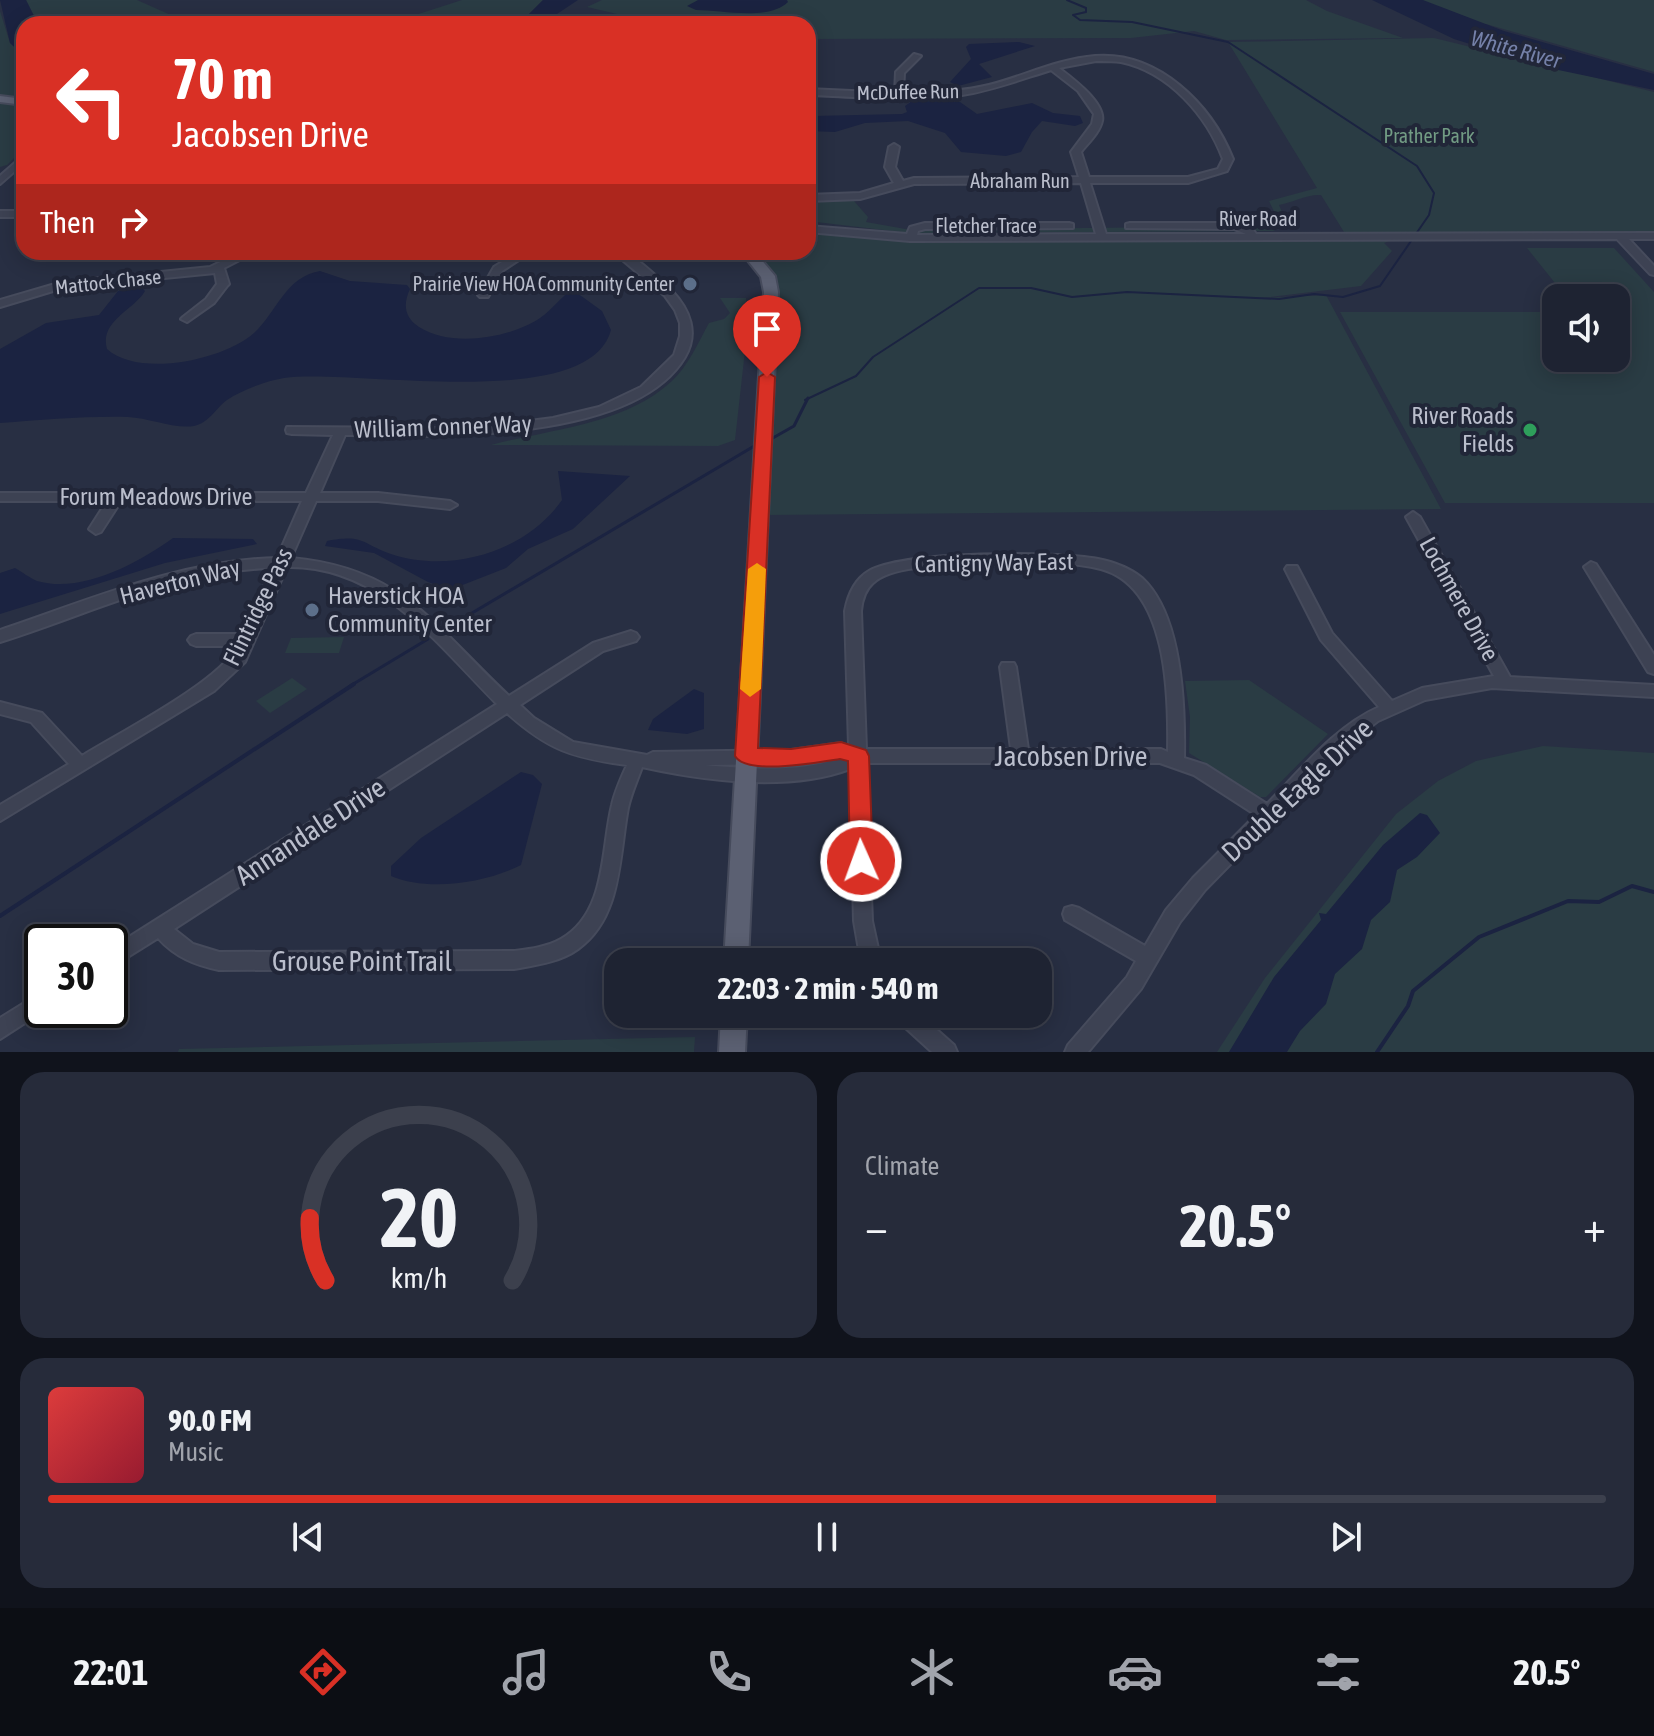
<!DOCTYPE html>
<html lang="en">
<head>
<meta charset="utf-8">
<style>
	body { margin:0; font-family:"Asap Condensed",sans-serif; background:#262b3a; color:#f1f3f6; height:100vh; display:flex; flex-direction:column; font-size:30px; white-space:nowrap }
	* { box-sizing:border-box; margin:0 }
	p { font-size:26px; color:#a1a4ac }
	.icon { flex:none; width:44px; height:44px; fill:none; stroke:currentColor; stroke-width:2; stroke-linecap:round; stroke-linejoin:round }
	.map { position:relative; height:1052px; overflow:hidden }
	.panel { display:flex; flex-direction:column; gap:20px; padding:20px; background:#10131c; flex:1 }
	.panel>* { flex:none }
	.hud { position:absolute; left:16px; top:16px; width:800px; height:244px; border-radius:24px; box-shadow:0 4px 20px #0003,0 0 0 2px #3c404d; background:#d93025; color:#fff; overflow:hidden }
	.buttons { position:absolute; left:1542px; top:284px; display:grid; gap:16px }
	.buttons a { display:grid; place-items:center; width:88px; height:88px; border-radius:16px; background:#1e2332; box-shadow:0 4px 20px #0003,0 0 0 2px #3c404d; font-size:40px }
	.speed { position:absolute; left:24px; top:924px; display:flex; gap:16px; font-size:40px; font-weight:700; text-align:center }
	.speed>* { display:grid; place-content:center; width:104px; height:104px; border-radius:50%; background:#1e2332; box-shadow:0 4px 20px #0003,0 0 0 2px #3c404d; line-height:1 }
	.speed .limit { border:4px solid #111; border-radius:12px; background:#fff; color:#111 }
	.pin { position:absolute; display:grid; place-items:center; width:68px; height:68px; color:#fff; margin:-82px -34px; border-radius:50% 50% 50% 0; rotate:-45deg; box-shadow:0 0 8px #0007 }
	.pin .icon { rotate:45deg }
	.me { position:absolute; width:88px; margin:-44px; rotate:358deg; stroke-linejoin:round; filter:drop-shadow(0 0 6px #0008) }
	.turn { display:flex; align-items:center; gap:28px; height:168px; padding:0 24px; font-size:36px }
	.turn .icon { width:104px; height:104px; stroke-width:2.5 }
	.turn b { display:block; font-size:56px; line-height:68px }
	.then { display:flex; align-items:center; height:76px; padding:0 24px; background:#0003; gap:16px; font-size:30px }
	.big { font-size:60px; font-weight:700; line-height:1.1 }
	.panel .widget { flex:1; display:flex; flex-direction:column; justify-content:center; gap:12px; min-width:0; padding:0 28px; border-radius:24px; background:#262b3a }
	.panel .dial { align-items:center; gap:0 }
	.dial svg { height:208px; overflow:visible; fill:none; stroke:#3c404d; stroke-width:7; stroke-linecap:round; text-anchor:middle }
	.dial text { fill:#f1f3f6; stroke:none }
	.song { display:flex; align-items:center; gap:24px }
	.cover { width:96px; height:96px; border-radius:12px; background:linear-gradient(135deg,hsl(0 70% 55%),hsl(350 70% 35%)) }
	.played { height:8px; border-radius:4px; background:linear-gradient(90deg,#d93025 75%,#3c404d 75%) }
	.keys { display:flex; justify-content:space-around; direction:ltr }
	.heat { display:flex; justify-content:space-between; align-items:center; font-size:44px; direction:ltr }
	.panel .tiles { flex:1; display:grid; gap:20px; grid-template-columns:1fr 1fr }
	.widget:last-child { grid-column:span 2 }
	.trip { position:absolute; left:604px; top:948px; width:448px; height:80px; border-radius:24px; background:#1e2332; box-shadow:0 4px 20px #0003,0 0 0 2px #3c404d; font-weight:700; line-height:80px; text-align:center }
	.tab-bar { display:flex; height:128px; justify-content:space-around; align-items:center; background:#0c0e14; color:#a1a4ac }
	.tab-bar .icon { width:56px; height:56px }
	.tab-bar .current { color:#d93025 }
	.tab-bar b { font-size:36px; color:#f1f3f6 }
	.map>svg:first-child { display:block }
	.green { fill:#2a3c44 }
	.water { fill:#1b2341 }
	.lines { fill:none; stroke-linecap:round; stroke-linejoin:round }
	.stream-far2 { stroke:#1b2341; stroke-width:2 }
	.stream-far1 { stroke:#1b2341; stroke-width:3 }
	.stream { stroke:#1b2341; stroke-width:4 }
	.minor-casing { stroke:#464b5c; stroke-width:4 }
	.major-casing { stroke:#464b5c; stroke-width:4 }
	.minor { fill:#3d4253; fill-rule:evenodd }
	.major { fill:#5b6072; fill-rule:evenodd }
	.route { fill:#d93025; stroke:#8d1f18; stroke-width:2 }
	.slow { fill:#f59e0b }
	.service-dot { fill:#5c6f8a; stroke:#212638; stroke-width:3 }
	.leisure-dot { fill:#2e9e5b; stroke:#212638; stroke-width:3 }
	.labels { text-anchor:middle; stroke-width:8; stroke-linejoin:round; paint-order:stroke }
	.far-street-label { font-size:20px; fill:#babecc; stroke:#212638 }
	.far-park-label { font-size:20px; fill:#729c84; stroke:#212638 }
	.far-poi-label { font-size:20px; fill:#babecc; stroke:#212638; text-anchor:end }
	.far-water-label { font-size:22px; font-style:italic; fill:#7581a9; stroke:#212638 }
	.poi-label { font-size:24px; fill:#babecc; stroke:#212638; text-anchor:end }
	.street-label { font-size:24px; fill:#babecc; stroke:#212638 }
	.near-street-label { font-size:28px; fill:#babecc; stroke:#212638 }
</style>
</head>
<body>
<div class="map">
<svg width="1654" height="1052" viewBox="0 0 1654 1052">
	<rect width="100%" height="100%" fill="#282f43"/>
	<g class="green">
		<polygon points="26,0 137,0 191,24 38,24"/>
		<polygon points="462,0 543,0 519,24 374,24 403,19"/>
		<polygon points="602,0 1306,0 1327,11 1403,38 1226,40 1194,31 1131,38 808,39 808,24 660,24 587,7"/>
		<polygon points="1413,0 1654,0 1654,72 1486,24 1479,27"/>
		<polygon points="0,11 10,43 24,56 24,97 0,95"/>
		<path d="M1434 38 1654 92V233L1344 232 1321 195C1307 194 1294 202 1279 205L1287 224 1273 231 909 233 808 221V201H854L868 217 866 222 911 230 1268 226 1279 222 1269 201 1317 188 1228 42Z"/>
		<polygon points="0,102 24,105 24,148 7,165 0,167"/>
		<polygon points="808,231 906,240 1389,241 1384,243 1392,251 1361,286 1261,298 1326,295 1441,509 766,515 774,295 752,252 808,252"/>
		<polygon points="1527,248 1614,248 1654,292 1654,503 1445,503 1340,312 1556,312 1556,358 1616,358 1616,298 1567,298"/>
		<path d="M720 298H746L748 324 735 440 718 446 491 445C550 429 625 425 672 381 688 366 698 343 709 323L724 319 730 313Z"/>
		<polygon points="344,637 339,653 285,653 291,638"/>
		<polygon points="292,678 307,689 270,713 256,701"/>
		<polygon points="1249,680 1328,734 1266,797 1260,797 1189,753 1190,717 1185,681"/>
		<polygon points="1543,746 1654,753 1654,1052 1217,1052 1265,978 1396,814 1438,781 1476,761"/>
		<polygon points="695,1037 694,1052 178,1052 179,1049"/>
	</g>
	<g class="water">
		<polygon points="0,0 26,0 38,24 24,24 24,56 10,43"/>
		<polygon points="543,0 578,0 542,24 519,24"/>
		<path d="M698 0H787L788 2C769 21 721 10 696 10L687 6Z"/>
		<polygon points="1372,0 1423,0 1504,31 1654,74 1654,90 1544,67 1454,39"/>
		<polygon points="1019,42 1035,46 979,64 992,77 958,86 950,82 971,59 966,47 969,44"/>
		<polygon points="912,101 960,102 977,114 1032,103 1053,113 1080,116 1083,123 1075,126 1042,121 1032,132 1021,152 1006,156 961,152 945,133 908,121 865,123 835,132 808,131 808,118 813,116 902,114 907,112 905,106"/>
		<path d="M320 271 350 281 407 285 410 289C403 304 404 317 419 327 452 348 510 338 540 318 552 310 562 295 573 290L602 311 611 330C589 414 352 368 284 378 266 381 242 390 227 400 216 408 209 423 194 426 174 429 149 418 128 417 85 416 43 420 0 423V349L46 323 99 315 118 291 142 288 145 291C134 310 99 321 107 349 139 378 224 360 254 333 277 312 285 277 320 271Z"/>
		<path d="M558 471 630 476 573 529 528 549 506 568 460 586 445 588 428 582 374 553 325 546 327 541C364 534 360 543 391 554 450 574 526 552 562 500Z"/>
		<path d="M173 538 253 539 257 544 165 563 0 614V573L15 568C22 572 30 578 37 581 82 594 138 563 173 538Z"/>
		<polygon points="694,689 704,693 704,729 687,734 648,730 653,719"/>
		<path d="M521 772 533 775 542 784 521 865C486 883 428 892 391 876V866L421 838Z"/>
		<polygon points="1420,813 1427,815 1440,833 1417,857 1397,870 1390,902 1371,920 1362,949 1335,974 1326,1004 1300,1031 1287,1052 1229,1052 1274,977 1321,920 1319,913 1326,914 1383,845"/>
	</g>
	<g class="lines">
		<polyline class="stream-far2" points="805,400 856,376 873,357 979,288 1031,288 1072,297 1127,292 1279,299 1314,294 1343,297 1380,286 1429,215 1434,193 1417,166 1228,42 1132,22 1080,20 1073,15 1086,12 1086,8 1067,0"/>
		<g class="stream-far1">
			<polyline points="771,439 794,426 808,398"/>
			<polyline points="445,629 756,445"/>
			<polyline points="350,686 428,639"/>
		</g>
		<g class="stream">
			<polyline points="0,916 354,684"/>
			<polyline points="1377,1052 1408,1006 1413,991 1479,937 1568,901 1599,902 1632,886 1654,892"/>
		</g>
		<g class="minor-casing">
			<g id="minor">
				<path d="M914 54 921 56 904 73 903 93C932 93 961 92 989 85 1024 76 1058 59 1095 56 1158 51 1211 104 1233 159L1227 171 1188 183H1090L1106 234H1246L1234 229 1126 228V224L1130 223H1234L1252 228 1256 234 1654 233V239H1629L1654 266V275L1650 274 1617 239 910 241 808 232V226L907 234 910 227 925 223H1069L1073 224V228L925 229 918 231 917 235 1096 234 1081 183 914 184 860 199 808 201V195L860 193 894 183 885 167 889 147 894 144 899 147 895 167 903 181 914 178 1079 177 1071 152 1092 124 1094 114 1078 91 1051 70C1022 79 993 90 962 95 912 104 859 96 808 95V89L895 93 896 72ZM1096 61C1104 61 1113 61 1121 62 1169 72 1207 116 1223 159L1218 169 1188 177H1089L1081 152C1088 143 1100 132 1102 121 1106 103 1072 78 1059 68Z"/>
				<polygon points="24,155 24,163 0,184 0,176"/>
				<rect x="0" y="211" width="24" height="6"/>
				<polygon points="241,252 255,252 224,268 229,284 227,286 214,303 187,322 181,319 183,317 206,299 217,284 215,273 63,288 0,307 0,300 62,282 210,267"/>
				<polygon points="518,252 531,252 502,271 488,297 480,297 478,295 494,267"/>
				<path d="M613 252C617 252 621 251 625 252 635 256 664 283 672 291 690 310 699 333 685 357 634 443 433 437 345 435L320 493H378L450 501 457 505 450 509 378 501H316L291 558C403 568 434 626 509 696L593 643 631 631 636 633 639 637 636 641 603 651 520 705 534 718 573 742 647 755 653 752 791 750 841 743 849 746 845 611C848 595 855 579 869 571 902 551 1058 551 1098 559 1113 562 1130 568 1142 578 1183 616 1185 706 1184 758L1206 765 1267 804C1301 770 1334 727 1379 707L1321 640 1285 569 1287 566H1297L1332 633 1392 701 1422 688 1494 676 1406 517 1413 512 1420 517 1510 677 1654 685V697L1492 688 1425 700 1378 721 1347 745 1205 890 1180 922 1141 989 1088 1052H1065L1068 1045 1127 977 1136 961 1065 920 1063 914 1065 908 1072 906 1079 908 1145 946 1166 910 1193 878 1256 815 1194 775 1160 763H866L872 921 881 962H861L854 921 850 769C788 792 706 781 642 767 637 781 631 794 628 808 619 856 622 918 578 949 560 962 536 965 514 969L219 970C195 965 175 957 158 938L110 968V949L497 704C437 644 380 565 287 567L245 662 214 691 0 821V805L69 764 31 722 0 714V702L42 713 82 756C119 733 221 681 237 646H196L191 644 188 640 191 636 196 634H242L272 568C176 570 90 614 0 642V630C90 600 180 560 277 558L302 501H121L101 532 96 534 89 529 107 501H0V493H306L333 435 292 434 287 433 286 430 287 427 440 428 498 425 553 418 599 407 641 387 674 355 680 336V323L675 310 665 296ZM984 565C1020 564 1067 560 1101 569 1168 587 1169 695 1168 752L1161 749H1028L1016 667 1014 663H1002L1000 667 1011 749H866L861 611C862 600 865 590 873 583 894 563 956 566 984 565ZM507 713C548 750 573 758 627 765 621 778 615 791 612 805 601 849 607 913 561 939 547 947 530 949 514 951L219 952 193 944 174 929ZM842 757C805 773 745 769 705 765L791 764Z"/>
				<polygon points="1591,562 1596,564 1654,655 1654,674 1648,672 1584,567"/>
				<polygon points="42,992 42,1010 45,1010 0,1039 0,1018"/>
				<polygon points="895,1014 919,1014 954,1045 957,1052 932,1052 898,1021"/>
			</g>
		</g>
		<g class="major-casing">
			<g id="major">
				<polygon points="0,96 24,99 24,105 0,102"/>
				<polygon points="741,252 755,252 775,276 778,292 748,962 724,962 764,292 761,277"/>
				<polygon points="721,1014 747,1014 745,1052 719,1052"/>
			</g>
		</g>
		<use href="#minor" class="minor"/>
		<use href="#major" class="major"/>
	</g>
	<path class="route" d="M767 372 775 377 758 748 791 749 841 742 866 750 869 756 873 861 870 868 861 871 853 868 850 861 848 761 840 759C820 762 746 776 735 756L759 377Z"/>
	<polygon class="slow" points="757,563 766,569 761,689 750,697 740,689 748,569"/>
	<g class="service-dot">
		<circle cx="690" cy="284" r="8"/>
		<circle cx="312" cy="610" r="8"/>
	</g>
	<circle class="leisure-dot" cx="1530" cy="430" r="8"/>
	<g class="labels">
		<g class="far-street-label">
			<text transform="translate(908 92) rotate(-1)" y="7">McDuffee Run</text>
			<text x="1020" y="188">Abraham Run</text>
			<text x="1258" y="226">River Road</text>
			<text x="986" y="233">Fletcher Trace</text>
			<text transform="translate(108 282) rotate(-6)" y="7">Mattock Chase</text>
		</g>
		<g class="far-park-label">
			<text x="1429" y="143">Prather Park</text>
		</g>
		<g class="far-poi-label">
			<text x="674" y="291">Prairie View HOA Community Center</text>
		</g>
		<g class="far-water-label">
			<text transform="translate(1516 49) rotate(15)" y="8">White River</text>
		</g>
		<g class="poi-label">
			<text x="1514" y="424">River Roads<tspan x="1514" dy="28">Fields</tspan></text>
			<text x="328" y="604" text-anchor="start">Haverstick HOA<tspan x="328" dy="28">Community Center</tspan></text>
		</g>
		<g class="street-label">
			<text transform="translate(443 427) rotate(-2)" y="8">William Conner Way</text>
			<text x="156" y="505">Forum Meadows Drive</text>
			<text transform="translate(994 563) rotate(-1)" y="8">Cantigny Way East</text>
			<text transform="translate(180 582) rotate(-14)" y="8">Haverton Way</text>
			<text transform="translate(1459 599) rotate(61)" y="8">Lochmere Drive</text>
			<text transform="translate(258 607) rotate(-64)" y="8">Flintridge Pass</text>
		</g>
		<g class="near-street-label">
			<text x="1071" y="766">Jacobsen Drive</text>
			<text transform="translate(1297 790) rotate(-43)" y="10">Double Eagle Drive</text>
			<text transform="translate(310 831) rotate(-33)" y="10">Annandale Drive</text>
			<text x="362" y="971">Grouse Point Trail</text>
		</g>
	</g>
</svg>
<div class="buttons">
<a><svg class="icon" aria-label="sound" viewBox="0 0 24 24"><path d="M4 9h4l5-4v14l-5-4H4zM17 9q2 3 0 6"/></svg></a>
</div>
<div class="speed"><div class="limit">30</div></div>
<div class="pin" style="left:767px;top:377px;background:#d93025"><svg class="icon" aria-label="arrive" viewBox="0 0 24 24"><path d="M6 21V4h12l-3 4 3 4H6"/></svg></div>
<svg class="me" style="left:861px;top:861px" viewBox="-20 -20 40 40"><circle r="17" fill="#d93025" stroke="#fff" stroke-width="3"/><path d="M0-11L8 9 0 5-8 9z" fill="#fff"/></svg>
<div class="trip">22:03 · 2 min · 540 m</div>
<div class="hud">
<div class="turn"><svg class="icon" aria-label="left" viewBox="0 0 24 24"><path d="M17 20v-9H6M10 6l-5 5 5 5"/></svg><div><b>70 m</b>Jacobsen Drive</div></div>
<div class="then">Then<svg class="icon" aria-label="right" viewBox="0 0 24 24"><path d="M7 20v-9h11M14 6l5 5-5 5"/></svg></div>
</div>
</div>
<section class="panel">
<div class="tiles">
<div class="widget dial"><svg viewBox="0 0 100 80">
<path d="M14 69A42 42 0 1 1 86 69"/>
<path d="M14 69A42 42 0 0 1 8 45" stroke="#d93025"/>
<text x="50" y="56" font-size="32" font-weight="700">20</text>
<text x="50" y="72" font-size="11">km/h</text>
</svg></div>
<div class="widget"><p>Climate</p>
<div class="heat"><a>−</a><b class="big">20.5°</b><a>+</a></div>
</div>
<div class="widget">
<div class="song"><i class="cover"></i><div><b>90.0 FM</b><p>Music</p></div></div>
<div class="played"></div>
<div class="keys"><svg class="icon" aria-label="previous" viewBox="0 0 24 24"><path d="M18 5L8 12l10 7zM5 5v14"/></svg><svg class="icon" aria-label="pause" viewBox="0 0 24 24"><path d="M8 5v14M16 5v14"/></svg><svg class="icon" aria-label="next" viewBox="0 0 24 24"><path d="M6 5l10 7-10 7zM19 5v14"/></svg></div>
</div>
</div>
</section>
<nav class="tab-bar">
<b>22:01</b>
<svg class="icon current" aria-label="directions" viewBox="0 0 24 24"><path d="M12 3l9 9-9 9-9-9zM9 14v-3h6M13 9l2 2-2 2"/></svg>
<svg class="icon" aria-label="music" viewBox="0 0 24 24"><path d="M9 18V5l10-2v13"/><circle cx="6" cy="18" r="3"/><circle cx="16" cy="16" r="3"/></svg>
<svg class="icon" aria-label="phone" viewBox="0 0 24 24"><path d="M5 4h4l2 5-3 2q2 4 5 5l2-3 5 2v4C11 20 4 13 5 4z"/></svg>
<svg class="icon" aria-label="climate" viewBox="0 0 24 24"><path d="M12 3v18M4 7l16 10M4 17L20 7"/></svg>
<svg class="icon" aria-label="car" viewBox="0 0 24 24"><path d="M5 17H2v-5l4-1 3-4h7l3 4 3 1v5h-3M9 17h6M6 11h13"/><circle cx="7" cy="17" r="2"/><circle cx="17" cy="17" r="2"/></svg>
<svg class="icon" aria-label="filters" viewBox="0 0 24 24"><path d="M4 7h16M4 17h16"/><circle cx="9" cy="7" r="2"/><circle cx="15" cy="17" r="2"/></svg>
<b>20.5°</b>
</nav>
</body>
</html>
